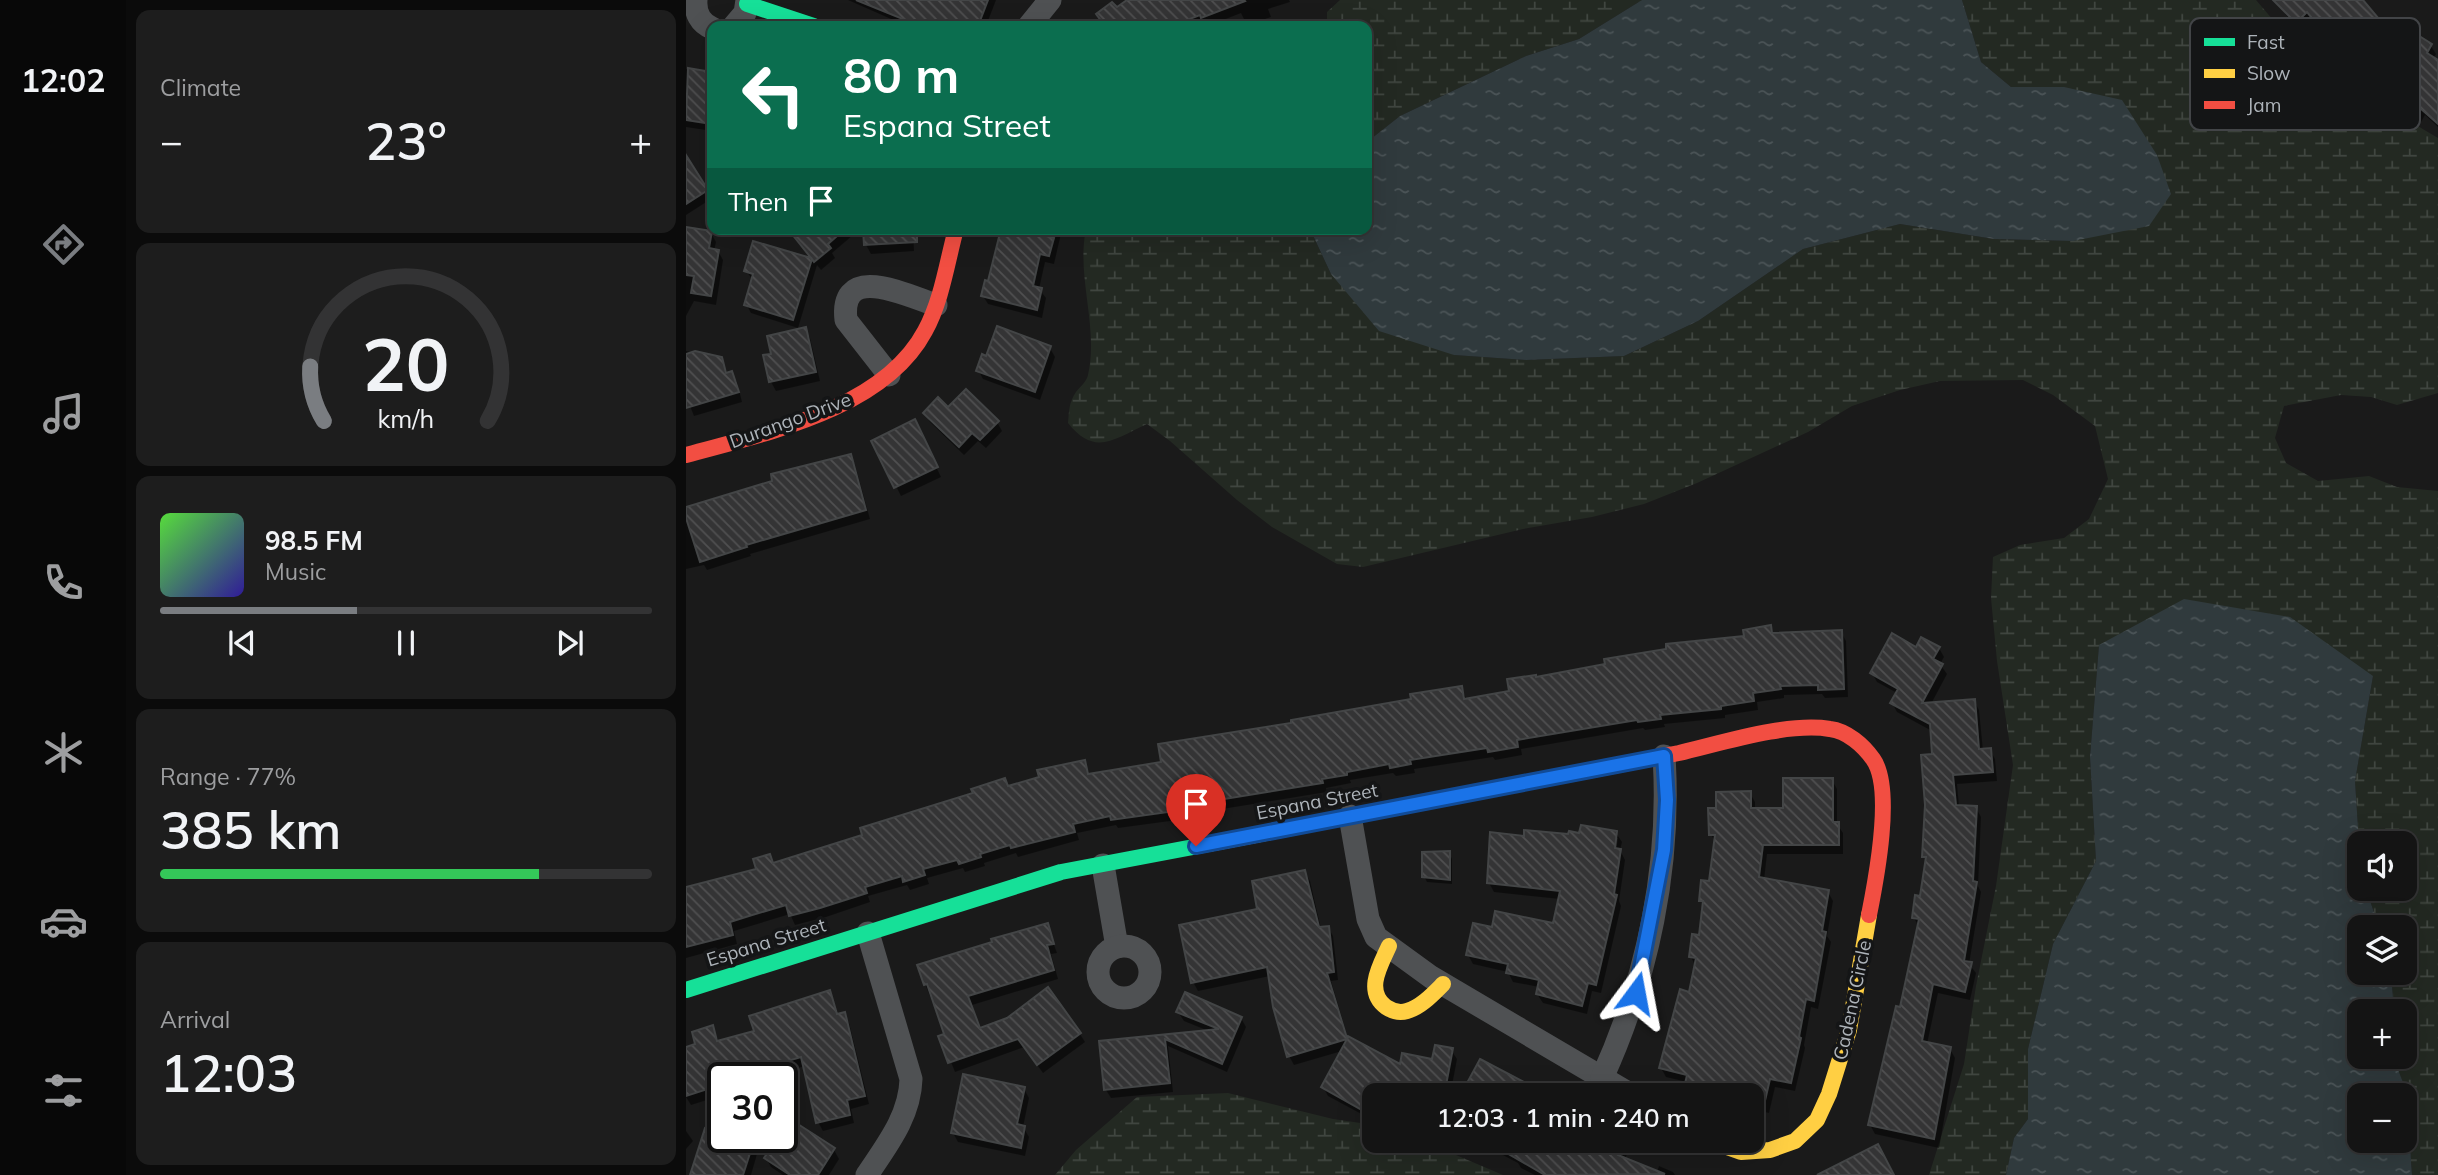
<!DOCTYPE html>
<html lang="en">
<head>
<meta charset="utf-8">
<style>
	body { margin:0; font-family:Mulish,sans-serif; background:#1d1d1d; color:#f1f3f6; height:100vh; display:flex; flex-direction:column; font-size:26px; white-space:nowrap }
	* { box-sizing:border-box; margin:0 }
	p { font-size:23px; color:#9d9ea0 }
	.icon { flex:none; width:38px; height:38px; fill:none; stroke:currentColor; stroke-width:2; stroke-linecap:round; stroke-linejoin:round }
	.map { position:relative; flex:1; overflow:hidden }
	.details { display:flex; flex-direction:column; gap:10px; padding:10px; background:#0b0b0b; width:560px }
	.details>* { flex:none }
	.banner { position:absolute; left:21px; top:21px; width:665px; height:214px; border-radius:14px; box-shadow:0 7px 28px #0002,0 0 0 2px #333334; background:#0b6e4f; color:#fff; overflow:hidden }
	.tools { position:absolute; left:1661px; top:831px; display:grid; gap:14px }
	.tools a { display:grid; place-items:center; width:70px; height:70px; border-radius:14px; background:#141414; box-shadow:0 7px 28px #0002,0 0 0 2px #333334; font-size:35px }
	.speed { position:absolute; left:21px; top:1062px; display:flex; gap:14px; font-size:35px; font-weight:700; text-align:center }
	.speed>* { display:grid; place-content:center; width:91px; height:91px; border-radius:50%; background:#141414; box-shadow:0 7px 28px #0002,0 0 0 2px #333334; line-height:1 }
	.speed .limit { border:4px solid #111; border-radius:10px; background:#fff; color:#111 }
	.pin { position:absolute; display:grid; place-items:center; width:60px; height:60px; color:#fff; margin:-72px -30px; border-radius:50% 50% 50% 0; rotate:-45deg; box-shadow:0 0 7px #0007 }
	.pin .icon { rotate:45deg }
	.me { position:absolute; width:77px; margin:-38px; rotate:13deg; stroke-linejoin:round; filter:drop-shadow(0 0 5px #0008) }
	.turn { display:flex; align-items:center; gap:24px; height:147px; padding:0 21px; font-size:32px }
	.turn .icon { width:91px; height:91px; stroke-width:2.5 }
	.turn b { display:block; font-size:49px; line-height:60px }
	.then { display:flex; align-items:center; height:66px; padding:0 21px; background:#0003; gap:14px; font-size:26px }
	.big { font-size:52px; font-weight:600; line-height:1.1 }
	.details .card { flex:1; display:flex; flex-direction:column; justify-content:center; gap:10px; min-width:0; padding:0 24px; border-radius:14px; background:#1d1d1d }
	.details .dial { align-items:center; gap:0 }
	.dial svg { height:182px; overflow:visible; fill:none; stroke:#333334; stroke-width:7; stroke-linecap:round; text-anchor:middle }
	.dial text { fill:#f1f3f6; stroke:none }
	.song { display:flex; align-items:center; gap:21px }
	.cover { width:84px; height:84px; border-radius:10px; background:linear-gradient(135deg,hsl(110 70% 55%),hsl(250 70% 35%)) }
	.played { height:7px; border-radius:4px; background:linear-gradient(90deg,#7a7d81 40%,#333334 40%) }
	.keys { display:flex; justify-content:space-around; direction:ltr }
	.heat { display:flex; justify-content:space-between; align-items:center; font-size:38px; direction:ltr }
	.charge { height:10px; border-radius:5px; background:linear-gradient(90deg,#34c759 77%,#333334 0) }
	.trip { position:absolute; left:676px; top:1083px; width:402px; height:70px; border-radius:14px; background:#141414; box-shadow:0 7px 28px #0002,0 0 0 2px #333334; font-weight:600; line-height:70px; text-align:center }
	main { display:flex; flex:1; min-height:0 }
	.tabs { display:flex; flex-direction:column; width:126px; justify-content:space-around; align-items:center; background:#080808; color:#9d9ea0 }
	.tabs .icon { width:49px; height:49px }
	.tabs .current { color:#7a7d81 }
	.tabs b { font-size:32px; color:#f1f3f6 }
	.map>svg:first-child { display:block }
	.wetland { fill:url(#wetland-marsh) }
	.water { fill:url(#water-ripples); fill-rule:evenodd }
	.shadow { fill:#0007; fill-rule:evenodd }
	.building { fill:url(#building-back-hatch); stroke:#434546; stroke-width:2 }
	.lines { fill:none; stroke-linecap:round; stroke-linejoin:round }
	.street { stroke:#4f5153; stroke-width:23 }
	.fast { stroke:#16e098; stroke-width:16 }
	.slow { stroke:#ffcf43; stroke-width:16 }
	.jam { stroke:#f24e42; stroke-width:16 }
	.route-casing { stroke:#114b97; stroke-width:18 }
	.route { stroke:#1a73e8; stroke-width:12 }
	.labels { text-anchor:middle; stroke-width:7; stroke-linejoin:round; paint-order:stroke }
	.street-label { font-size:19px; fill:#adb3b9; stroke:#141516 }
	.key { fill:#141516; stroke:#424447; stroke-width:2 }
	.key-label { font-size:19px; fill:#adb3b9 }
</style>
</head>
<body>
<main>
<nav class="tabs">
<b>12:02</b>
<svg class="icon current" aria-label="directions" viewBox="0 0 24 24"><path d="M12 3l9 9-9 9-9-9zM9 14v-3h6M13 9l2 2-2 2"/></svg>
<svg class="icon" aria-label="music" viewBox="0 0 24 24"><path d="M9 18V5l10-2v13"/><circle cx="6" cy="18" r="3"/><circle cx="16" cy="16" r="3"/></svg>
<svg class="icon" aria-label="phone" viewBox="0 0 24 24"><path d="M5 4h4l2 5-3 2q2 4 5 5l2-3 5 2v4C11 20 4 13 5 4z"/></svg>
<svg class="icon" aria-label="climate" viewBox="0 0 24 24"><path d="M12 3v18M4 7l16 10M4 17L20 7"/></svg>
<svg class="icon" aria-label="car" viewBox="0 0 24 24"><path d="M5 17H2v-5l4-1 3-4h7l3 4 3 1v5h-3M9 17h6M6 11h13"/><circle cx="7" cy="17" r="2"/><circle cx="17" cy="17" r="2"/></svg>
<svg class="icon" aria-label="filters" viewBox="0 0 24 24"><path d="M4 7h16M4 17h16"/><circle cx="9" cy="7" r="2"/><circle cx="15" cy="17" r="2"/></svg>
</nav>
<section class="details">
<div class="card"><p>Climate</p>
<div class="heat"><a>−</a><b class="big">23°</b><a>+</a></div>
</div>
<div class="card dial"><svg viewBox="0 0 100 80">
<path d="M14 69A42 42 0 1 1 86 69"/>
<path d="M14 69A42 42 0 0 1 8 45" stroke="#7a7d81"/>
<text x="50" y="56" font-size="32" font-weight="700">20</text>
<text x="50" y="72" font-size="11">km/h</text>
</svg></div>
<div class="card">
<div class="song"><i class="cover"></i><div><b>98.5 FM</b><p>Music</p></div></div>
<div class="played"></div>
<div class="keys"><svg class="icon" aria-label="previous" viewBox="0 0 24 24"><path d="M18 5L8 12l10 7zM5 5v14"/></svg><svg class="icon" aria-label="pause" viewBox="0 0 24 24"><path d="M8 5v14M16 5v14"/></svg><svg class="icon" aria-label="next" viewBox="0 0 24 24"><path d="M6 5l10 7-10 7zM19 5v14"/></svg></div>
</div>
<div class="card"><p>Range · 77%</p><b class="big">385 km</b><div class="charge"></div></div>
<div class="card"><p>Arrival</p><b class="big">12:03</b></div>
</section>
<div class="map">
<svg width="1752" height="1175" viewBox="0 0 1752 1175">
	<defs>
		<pattern id="wetland-marsh" width="20" height="14" patternUnits="userSpaceOnUse" patternTransform="scale(1.75)"><rect width="20" height="14" fill="#232922"/><path d="M1 5h8M5 5V1M11 12h8M15 12V8" fill="none" stroke="#404640"/></pattern>
		<pattern id="water-ripples" width="26" height="14" patternUnits="userSpaceOnUse" patternTransform="scale(1.75)"><rect width="26" height="14" fill="#303a3d"/><path d="M2 4q2-2 4 0t4 0M15 11q2-2 4 0t4 0" fill="none" stroke="#4b5457"/></pattern>
		<pattern id="building-back-hatch" width="6" height="6" patternUnits="userSpaceOnUse" patternTransform="scale(1.75)"><rect width="6" height="6" fill="#343435"/><path d="M-1 5l2 2M0 0l6 6M5-1l2 2" fill="none" stroke="#4f4f50"/></pattern>
	</defs>
	<rect width="100%" height="100%" fill="#1a1a1a"/>
	<g class="wetland">
		<polygon points="654,0 956,0 893,39 840,56 714,116 681,142 681,26 641,26 641,12"/>
		<path d="M1276 0H1570L1616 54 1640 72 1752 138V393L1711 405 1685 397 1655 395 1598 406 1589 438 1600 463 1632 481 1683 476 1711 487 1752 491V1175H1726L1720 1091 1711 1067 1710 1057H1718V1012L1708 1011 1705 973H1718V928L1693 927 1680 889H1718V844L1673 843 1669 781 1687 676 1413 645 1404 757 1410 861 1367 944 1342 1049V1119L1328 1138 1320 1175H1243L1278 1064 1290 986 1310 886 1327 765 1311 661 1305 598 1307 557 1334 545 1378 538 1403 519 1422 479 1409 426 1367 395 1337 380 1254 381 1214 390 1166 406 1122 432 1011 483 958 504 906 517 837 529 677 567 651 564 586 527 551 500 484 441 461 424C428 439 409 457 382 423 383 411 383 402 390 392 394 387 401 381 402 375 413 327 390 277 400 229H624L645 274 768 355 840 360 938 356 1012 321 1117 249 1214 224 1308 239 1387 241 1378 87H1325L1295 62Z"/>
		<polygon points="542,1093 647,1119 688,1125 688,1141 737,1141 817,1175 369,1175 390,1150 451,1097"/>
	</g>
	<g class="water">
		<polygon points="956,0 1276,0 1295,62 1325,87 1378,87 1436,100 1471,155 1485,194 1463,226 1387,241 1308,239 1214,224 1117,249 1012,321 938,356 840,360 768,355 693,331 645,274 624,229 681,229 681,142 714,116 840,56 893,39"/>
		<path d="M1498 599 1604 617 1687 676 1669 781 1673 843V889H1680L1693 927 1673 928V973H1705L1708 1011 1673 1012V1057H1710L1711 1067 1720 1090 1726 1175H1320L1328 1138 1342 1119V1049L1367 944 1410 861 1404 757 1413 645ZM1673 1096H1718V1141H1673Z"/>
	</g>
	<g class="shadow">
		<polygon points="162,0 310,0 300,26 221,26"/>
		<polygon points="489,0 603,0 604,2 582,9 585,17 561,25 555,13 522,26 520,23 513,26 500,26"/>
		<polygon points="1592,0 1675,0 1696,29 1692,32 1712,56 1726,34 1745,46 1750,54 1747,59 1752,62 1752,127 1739,115 1735,122 1711,107 1706,98 1709,93 1681,76 1677,80 1627,19 1616,31 1600,15"/>
		<polygon points="0,69 26,73 26,131 0,127"/>
		<polygon points="0,158 25,199 0,215"/>
		<polygon points="0,229 25,233 30,242 28,251 32,251 37,260 30,305 8,301 0,316"/>
		<polygon points="102,229 164,229 167,235 146,253 149,258 135,270 131,265 112,328 65,313 60,304 67,280 60,271 68,243 127,261"/>
		<polygon points="227,229 228,251 185,254 180,245"/>
		<polygon points="316,229 376,229 368,264 359,262 353,289 360,298 356,318 302,304 297,296 304,283"/>
		<polygon points="119,329 124,338 134,381 90,391 85,382 79,357 87,355"/>
		<polygon points="364,348 369,357 354,400 297,379 292,370 301,358"/>
		<polygon points="0,351 35,359 42,374 46,373 51,382 56,402 8,416 0,396"/>
		<polygon points="262,410 311,422 316,431 300,448 292,441 278,455 244,422 239,413"/>
		<polygon points="233,431 255,477 215,496 187,441"/>
		<polygon points="164,456 169,465 184,519 64,554 65,556 21,570 18,565 0,569 0,509"/>
		<polygon points="1084,627 1088,635 1155,632 1160,641 1162,697 1139,698 1136,694 1098,695 1098,698 1071,702 1072,710 1039,715 1039,718 978,724 979,727 959,730 957,728 835,749 836,755 809,760 807,757 728,769 729,773 710,776 707,773 664,780 665,783 640,788 641,792 536,809 536,814 432,828 430,825 391,833 393,840 332,857 330,853 298,863 299,866 279,872 277,868 241,878 243,884 224,890 221,885 182,896 184,902 140,917 109,925 104,914 48,931 51,944 0,958 0,898 72,871 84,856 88,864 398,762 404,775 477,764 607,724 727,701 775,688 781,700 825,693 850,679 1060,638"/>
		<polygon points="1253,648 1258,657 1254,664 1261,674 1245,704 1288,701 1293,710 1297,751 1304,750 1309,759 1311,781 1271,784 1273,807 1290,808 1295,817 1292,886 1295,892 1283,964 1290,973 1284,1000 1252,993 1241,1044 1264,1049 1269,1058 1253,1148 1189,1134 1184,1125 1215,1009 1233,927 1228,918 1236,898 1241,862 1238,856 1240,805 1248,756 1246,731 1211,712 1206,703 1211,693 1191,682 1186,673 1230,649"/>
		<polygon points="1146,780 1151,789 1151,824 1157,833 1157,854 1081,854 1078,880 1142,892 1147,901 1141,936 1145,942 1132,1009 1125,1007 1118,1045 1119,1048 1109,1091 1089,1087 1083,1113 1066,1109 1066,1096 1004,1096 1000,1087 1001,1082 980,1077 975,1068 1005,994 1010,967 1005,957 1015,937 1018,906 1015,900 1024,883 1029,842 1025,834 1032,810 1064,793 1069,802 1069,810 1099,809"/>
		<path d="M930 833 936 842 934 850 939 860 933 901 935 906 915 993 906 991 901 1014 857 1003 851 994 853 987 827 982 822 972 787 964 782 955 807 929 868 925 874 899 808 892 803 883 839 838ZM928 838H932L929 857Z"/>
		<polygon points="763,853 766,859 766,884 741,882 738,876"/>
		<polygon points="619,872 624,881 635,929 642,927 647,936 652,980 645,981 662,1038 688,1096 688,1105 681,1117 642,1096 637,1087 656,1051 608,1065 603,1056 584,976 512,991 507,982 573,910"/>
		<polygon points="361,926 371,953 365,954 372,979 286,1005 295,1030 394,1034 399,1042 357,1073 338,1047 269,1072 255,1037 260,1035 239,984"/>
		<polygon points="143,992 153,1016 158,1014 163,1023 183,1104 165,1109 168,1123 137,1131 132,1122 119,1066 78,1078 37,1078 37,1095 5,1105 0,1097 0,1049 11,1045 26,1027 33,1042 70,1032"/>
		<polygon points="492,1012 555,1018 560,1027 541,1072 482,1046 487,1092 425,1098 420,1090 415,1043 525,1032 498,1021"/>
		<polygon points="765,1050 771,1059 764,1096 710,1096 748,1061"/>
		<polygon points="338,1089 343,1098 337,1127 343,1137 339,1156 272,1142 267,1133"/>
		<polygon points="104,1121 148,1150 153,1159 143,1175 97,1175 85,1167 80,1158 94,1138 96,1138"/>
		<polygon points="0,1131 7,1141 0,1149"/>
		<polygon points="37,1138 66,1145 71,1154 65,1175 6,1175"/>
		<polygon points="790,1141 931,1141 937,1144 942,1153 938,1160 971,1172 973,1166 987,1172 989,1175 849,1175 835,1168 832,1163"/>
	</g>
	<g class="building">
		<polygon points="170,0 302,0 292,26 234,26"/>
		<polygon points="441,0 558,0 559,1 515,18 514,15 485,26 419,26 410,14 426,2 431,7"/>
		<polygon points="1587,0 1677,0 1693,19 1687,23 1712,53 1725,31 1746,44 1741,53 1752,60 1752,124 1734,108 1730,114 1704,98 1710,88 1675,68 1670,72 1621,12 1610,23"/>
		<polygon points="2,68 26,72 26,124 0,120"/>
		<polygon points="0,155 22,190 0,204"/>
		<polygon points="0,227 26,231 23,248 33,250 25,296 5,293 8,276 0,275"/>
		<polygon points="102,229 159,229 142,244 145,248 128,262 126,259 107,320 58,305 67,274 58,271 67,241 125,258"/>
		<polygon points="177,229 231,229 231,242 178,245"/>
		<polygon points="315,229 362,229 360,236 368,238 363,256 354,254 347,286 356,288 351,310 295,296 299,280 302,281"/>
		<polygon points="311,326 365,346 349,392 290,371 296,354 300,356"/>
		<polygon points="120,327 130,372 83,382 77,355 85,354 81,336"/>
		<polygon points="9,351 36,357 40,373 46,371 53,392 0,408 0,354"/>
		<polygon points="280,389 313,421 294,440 286,433 273,447 237,413 252,397 262,407"/>
		<polygon points="229,419 252,467 208,488 185,441"/>
		<polygon points="165,454 180,510 60,545 61,547 14,562 0,518 0,507 86,481 85,474"/>
		<polygon points="1085,625 1086,633 1156,630 1158,689 1132,690 1132,685 1094,686 1095,689 1067,693 1068,701 1035,706 1035,709 974,715 975,719 952,722 951,720 831,740 832,747 802,752 801,748 724,760 725,764 704,768 703,764 661,772 661,775 636,779 637,783 532,800 533,805 425,820 424,816 387,824 389,832 325,848 324,845 294,854 295,857 273,864 271,860 237,869 239,875 217,882 216,876 179,887 181,893 134,908 103,916 100,905 63,916 44,922 47,935 0,947 0,887 70,869 67,859 84,854 87,863 176,835 174,828 287,793 285,789 319,778 322,786 353,777 351,770 399,760 402,774 475,762 472,744 605,723 605,720 725,699 724,694 776,686 778,699 823,691 821,679 850,675 850,677 919,664 918,659 980,649 980,644 1058,636 1057,630"/>
		<polygon points="1206,633 1230,647 1235,637 1254,647 1247,659 1257,664 1236,703 1289,699 1293,749 1305,748 1307,772 1267,775 1270,805 1291,806 1287,881 1291,882 1278,961 1286,962 1279,992 1247,984 1236,1041 1265,1047 1248,1139 1182,1125 1210,1006 1214,1007 1233,919 1226,918 1229,895 1234,896 1240,857 1236,857 1239,805 1235,755 1246,754 1244,724 1204,703 1212,689 1184,673"/>
		<polygon points="1097,778 1147,778 1147,822 1153,822 1153,845 1077,845 1073,877 1143,890 1136,931 1140,932 1128,1001 1120,999 1113,1037 1115,1038 1105,1083 1084,1079 1072,1131 1066,1131 1066,1096 1028,1096 998,1088 1001,1075 973,1068 994,989 1003,992 1010,958 1003,957 1006,934 1013,935 1017,901 1013,901 1015,880 1023,881 1029,835 1023,835 1022,808 1030,808 1030,792 1065,791 1065,808 1097,808"/>
		<polygon points="895,825 931,831 929,848 935,849 928,894 931,895 910,985 902,983 896,1006 850,994 853,980 820,973 822,964 780,955 787,923 806,927 809,911 867,923 874,891 801,883 804,832 838,836 838,830 882,834 883,831 893,833"/>
		<polygon points="764,851 764,880 736,877 736,852"/>
		<polygon points="619,870 633,927 643,926 648,972 641,973 661,1038 662,1036 714,1064 716,1053 746,1059 749,1045 767,1048 758,1096 683,1096 676,1110 635,1087 661,1039 601,1057 587,1007 581,967 505,983 493,925 571,909 566,881"/>
		<polygon points="362,923 368,944 361,945 368,970 282,996 294,1028 321,1018 362,987 395,1033 351,1065 332,1039 262,1063 252,1036 258,1034 241,984 238,985 231,965 306,942 305,939"/>
		<polygon points="144,990 151,1014 159,1012 179,1096 161,1100 164,1115 130,1123 115,1057 44,1078 37,1078 37,1084 0,1096 0,1047 9,1044 6,1032 27,1025 31,1041 68,1031 63,1016"/>
		<polygon points="499,992 556,1017 536,1064 479,1039 484,1083 418,1090 413,1041 533,1029 490,1012"/>
		<polygon points="794,1059 838,1082 836,1084 858,1096 774,1096"/>
		<polygon points="277,1074 339,1087 331,1124 339,1126 335,1148 265,1133"/>
		<polygon points="104,1119 149,1148 132,1175 104,1175 78,1158 92,1138 96,1138 96,1130"/>
		<polygon points="19,1128 37,1133 37,1138 49,1138 67,1144 57,1175 4,1175"/>
		<polygon points="800,1141 939,1141 932,1155 979,1174 859,1175"/>
		<polygon points="1192,1144 1208,1175 1131,1175"/>
	</g>
	<g class="lines">
		<g class="street">
			<path d="M10 0C9 13 14 23 26 28"/>
			<polyline points="48,26 59,13 61,0"/>
			<polyline points="343,26 364,0"/>
			<path d="M203 375 160 320C153 261 222 296 250 305"/>
			<polyline points="664,816 682,919 690,937 745,977 947,1096"/>
			<polyline points="417,865 431,947"/>
			<circle cx="438" cy="972" r="26"/>
			<path d="M916 1078C962 977 985 866 978 756"/>
			<path d="M181 1175C201 1145 224 1116 225 1079L182 933"/>
		</g>
		<g class="fast">
			<polyline points="61,4 128,26"/>
			<polyline points="0,990 375,872 523,844"/>
		</g>
		<g class="slow">
			<polyline points="523,844 790,792"/>
			<path d="M703 946C695 964 678 991 700 1007 706 1011 714 1013 721 1011 735 1007 747 994 757 984"/>
			<polyline points="1024,1141 1055,1152 1084,1150 1109,1141 1131,1120 1143,1094 1163,1030 1183,915"/>
		</g>
		<g class="jam">
			<path d="M0 455C79 433 197 410 239 331 256 300 261 262 270 229"/>
			<path d="M790 792C857 779 925 767 993 753 1036 743 1101 722 1144 729 1161 731 1177 745 1187 759 1208 788 1190 880 1183 915"/>
		</g>
	</g>
	<g class="lines">
		<g class="route-casing">
			<polyline id="route" points="510,846 978,756 981,800 978,850 950,993"/>
		</g>
		<use href="#route" class="route"/>
	</g>
	<g class="labels">
		<g class="street-label">
			<text transform="translate(104 420) rotate(-20)" y="7">Durango Drive</text>
			<text transform="translate(631 801) rotate(-11)" y="7">Espana Street</text>
			<text transform="translate(80 942) rotate(-17)" y="7">Espana Street</text>
			<text transform="translate(1166 1000) rotate(-78)" y="7">Cadena Circle</text>
		</g>
	</g>
	<rect x="1504" y="18" width="230" height="112" rx="10" class="key"/>
	<rect x="1518" y="38" width="31" height="8" fill="#16e098"/>
	<rect x="1518" y="69" width="31" height="9" fill="#ffcf43"/>
	<rect x="1518" y="101" width="31" height="8" fill="#f24e42"/>
	<g class="key-label">
		<text x="1561" y="49">Fast</text>
		<text x="1561" y="80">Slow</text>
		<text x="1561" y="112">Jam</text>
	</g>
</svg>
<div class="tools">
<a><svg class="icon" aria-label="sound" viewBox="0 0 24 24"><path d="M4 9h4l5-4v14l-5-4H4zM17 9q2 3 0 6"/></svg></a>
<a><svg class="icon" aria-label="layers" viewBox="0 0 24 24"><path d="M12 4l9 5-9 5-9-5zM3 14l9 5 9-5"/></svg></a>
<a>+</a>
<a>−</a>
</div>
<div class="speed"><div class="limit">30</div></div>
<div class="pin" style="left:510px;top:846px;background:#d93025"><svg class="icon" aria-label="arrive" viewBox="0 0 24 24"><path d="M6 21V4h12l-3 4 3 4H6"/></svg></div>
<svg class="me" style="left:950px;top:993px" viewBox="-20 -20 40 40"><path d="M0-17L14 15 0 8-14 15z" fill="#1a73e8" stroke="#fff" stroke-width="4"/></svg>
<div class="trip">12:03 · 1 min · 240 m</div>
<div class="banner">
<div class="turn"><svg class="icon" aria-label="left" viewBox="0 0 24 24"><path d="M17 20v-9H6M10 6l-5 5 5 5"/></svg><div><b>80 m</b>Espana Street</div></div>
<div class="then">Then<svg class="icon" aria-label="arrive" viewBox="0 0 24 24"><path d="M6 21V4h12l-3 4 3 4H6"/></svg></div>
</div>
</div>
</main>
</body>
</html>
